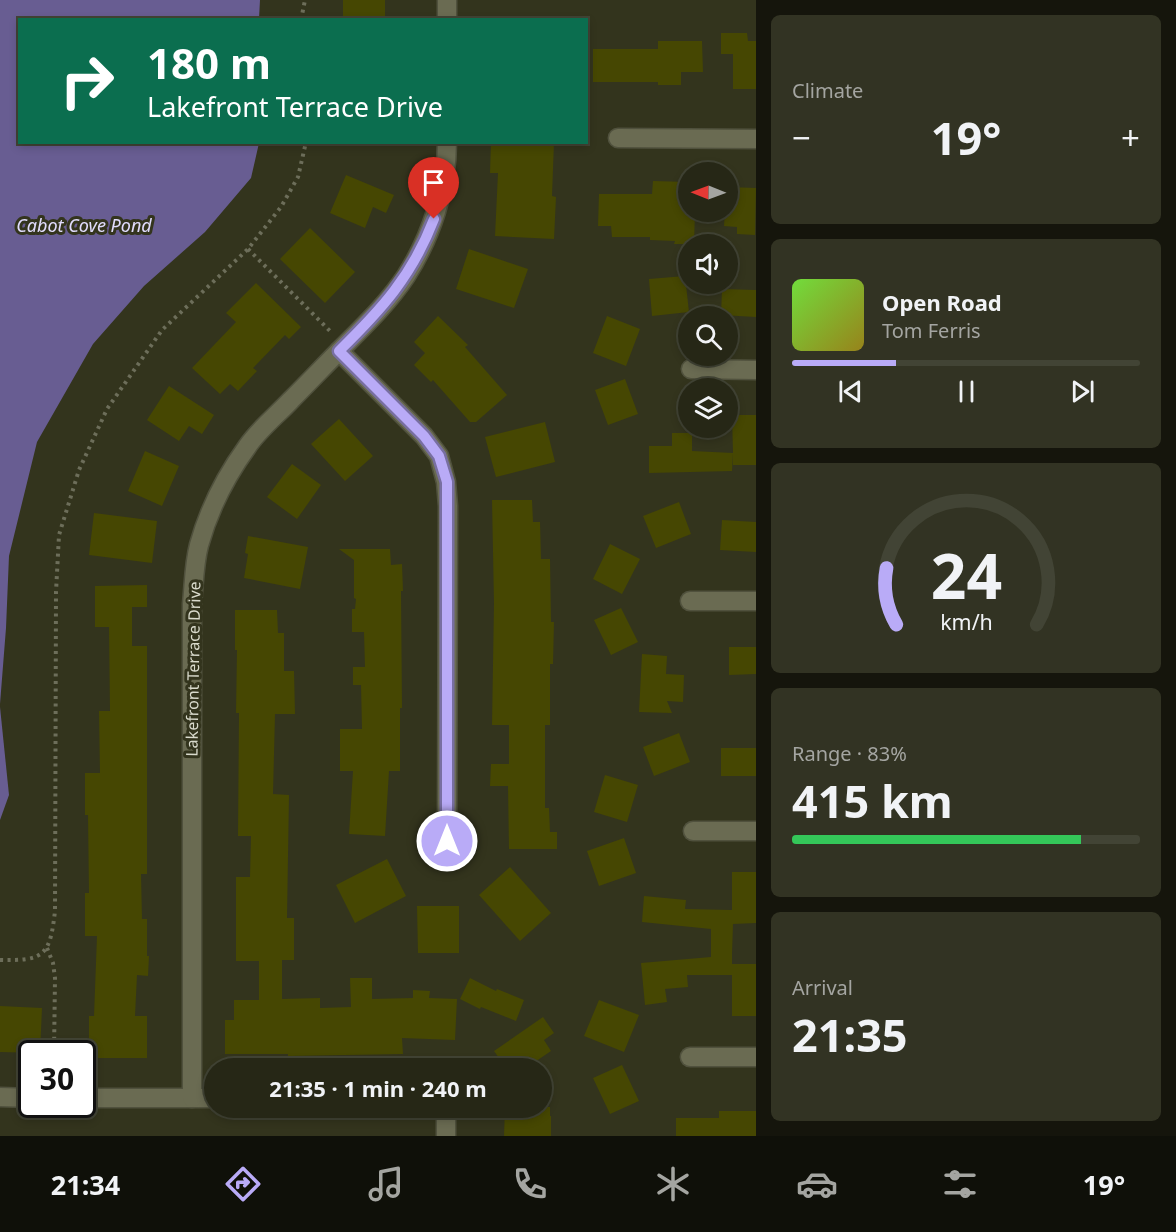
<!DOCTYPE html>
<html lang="en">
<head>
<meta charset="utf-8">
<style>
	body { margin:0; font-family:"Noto Sans",sans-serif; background:#323323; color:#f1f3f6; height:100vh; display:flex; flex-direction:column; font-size:22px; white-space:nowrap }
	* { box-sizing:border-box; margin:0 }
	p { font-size:20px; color:#a4a5a1 }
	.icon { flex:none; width:33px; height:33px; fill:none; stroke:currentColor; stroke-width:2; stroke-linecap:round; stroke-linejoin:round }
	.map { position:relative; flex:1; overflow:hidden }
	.panel { display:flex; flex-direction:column; gap:15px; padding:15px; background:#15150c; width:420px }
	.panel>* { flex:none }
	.guide { position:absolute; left:18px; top:18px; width:570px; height:126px; border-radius:0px; box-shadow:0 3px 9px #0003,0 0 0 2px #424435; background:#0b6e4f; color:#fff; overflow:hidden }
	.needle { width:39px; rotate:271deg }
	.fabs { position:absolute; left:678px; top:162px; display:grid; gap:12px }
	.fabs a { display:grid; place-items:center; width:60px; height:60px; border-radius:50%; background:#262716; box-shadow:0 3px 9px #0003,0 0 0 2px #424435; font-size:30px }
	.speed { position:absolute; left:18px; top:1040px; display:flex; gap:12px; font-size:30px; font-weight:700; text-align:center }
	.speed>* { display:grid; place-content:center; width:78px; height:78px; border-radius:50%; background:#262716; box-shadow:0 3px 9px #0003,0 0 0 2px #424435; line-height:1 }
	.speed .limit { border:3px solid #111; border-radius:9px; background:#fff; color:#111 }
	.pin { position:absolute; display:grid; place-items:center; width:51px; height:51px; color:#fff; margin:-62px -26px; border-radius:50% 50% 50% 0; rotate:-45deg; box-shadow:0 0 6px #0007 }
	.pin .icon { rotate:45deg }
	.me { position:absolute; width:66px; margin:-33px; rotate:0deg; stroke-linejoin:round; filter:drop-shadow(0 0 4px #0008) }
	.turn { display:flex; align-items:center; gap:21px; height:126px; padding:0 30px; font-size:27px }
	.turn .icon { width:78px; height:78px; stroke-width:2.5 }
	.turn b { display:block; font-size:42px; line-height:51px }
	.big { font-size:45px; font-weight:700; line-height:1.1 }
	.panel .tile { flex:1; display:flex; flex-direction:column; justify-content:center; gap:9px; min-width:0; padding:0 21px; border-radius:9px; background:#323323 }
	.panel .dial { align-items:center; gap:0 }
	.dial svg { height:156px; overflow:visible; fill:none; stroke:#424435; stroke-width:7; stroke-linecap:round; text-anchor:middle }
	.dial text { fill:#f1f3f6; stroke:none }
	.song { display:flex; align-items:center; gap:18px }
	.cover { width:72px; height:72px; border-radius:9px; background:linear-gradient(135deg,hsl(100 70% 55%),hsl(50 70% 35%)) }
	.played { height:6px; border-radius:3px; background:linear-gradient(90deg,#b9abf7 30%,#424435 30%) }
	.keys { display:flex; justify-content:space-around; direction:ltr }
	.heat { display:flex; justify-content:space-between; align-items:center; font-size:33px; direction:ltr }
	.charge { height:9px; border-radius:4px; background:linear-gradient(90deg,#34c759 83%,#424435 0) }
	.trip { position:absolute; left:204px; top:1058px; width:348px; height:60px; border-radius:30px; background:#262716; box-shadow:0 3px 9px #0003,0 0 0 2px #424435; font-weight:700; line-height:60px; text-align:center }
	.tabs { display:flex; height:96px; justify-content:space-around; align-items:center; background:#0f1009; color:#a4a5a1 }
	.tabs .icon { width:42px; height:42px }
	.tabs .selected { color:#b9abf7 }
	.tabs b { font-size:27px; color:#f1f3f6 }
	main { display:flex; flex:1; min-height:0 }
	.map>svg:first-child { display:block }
	.water { fill:#685d92 }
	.building { fill:#464702 }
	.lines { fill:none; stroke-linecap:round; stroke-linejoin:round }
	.minor-casing { stroke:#50513d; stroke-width:21 }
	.path { stroke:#6d6e5a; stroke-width:4; stroke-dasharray:3 4.5; stroke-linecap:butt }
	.minor { stroke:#6a6b52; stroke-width:18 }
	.route-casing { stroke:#786fa1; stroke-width:15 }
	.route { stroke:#b9abf7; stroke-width:10 }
	.labels { text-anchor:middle; stroke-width:6; stroke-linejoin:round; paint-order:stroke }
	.street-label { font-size:16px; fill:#d9dacc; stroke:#33341d }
	.water-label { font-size:18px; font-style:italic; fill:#e1dcfd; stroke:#33341d }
</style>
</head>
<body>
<main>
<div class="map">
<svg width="756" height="1136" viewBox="0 0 756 1136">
	<rect width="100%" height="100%" fill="#33341d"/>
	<g class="water">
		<polygon points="0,0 260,0 259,19 20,20 20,142 259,143 251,178 205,232 144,286 93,344 37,442 9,556 6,628 0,704"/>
		<polygon points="0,707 9,795 0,820"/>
	</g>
	<g class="building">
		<rect x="343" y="0" width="42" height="20"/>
		<polygon points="721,33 747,33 748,41 756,41 756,89 733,89 733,54 721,54"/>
		<polygon points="658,41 702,41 703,72 681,72 681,85 658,85 658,82 593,82 593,49 658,49"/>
		<polygon points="491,142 554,142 552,196 556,197 554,239 495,236 498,173 490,173"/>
		<polygon points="346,175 394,195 386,213 373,207 365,228 330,213"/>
		<polygon points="653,181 688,182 688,212 695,212 694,244 674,244 675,241 650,240 650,237 612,237 611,226 598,226 599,194 652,194"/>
		<polygon points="728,187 756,188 755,235 737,234 737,227 724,226 725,212 728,212"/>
		<polygon points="310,228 355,272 325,303 280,259"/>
		<polygon points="469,249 528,269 514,308 456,289"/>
		<polygon points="685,276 689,312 652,316 649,279"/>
		<polygon points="256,283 301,327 289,339 285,335 253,368 257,371 238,391 230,384 220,394 192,368 236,322 226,313"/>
		<polygon points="722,289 756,290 756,317 721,315"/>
		<polygon points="438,316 468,345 465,347 507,395 476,422 470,422 433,380 431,382 414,365 425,353 414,342"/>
		<polygon points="607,316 640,329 626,366 593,353"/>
		<polygon points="625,379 638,414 608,425 595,390"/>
		<polygon points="169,386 214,415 202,434 189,426 179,441 147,420"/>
		<polygon points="732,415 756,415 756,465 733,465 733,454 732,471 649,473 649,446 672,446 672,433 692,433 692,451 733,453"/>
		<polygon points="339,419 373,456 345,481 311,444"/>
		<polygon points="545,422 555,462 496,477 485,437"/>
		<polygon points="145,451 179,466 162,506 128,491"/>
		<polygon points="292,464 321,485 297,519 267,497"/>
		<polygon points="492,500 532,500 533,522 540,522 541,559 550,559 551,622 554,622 553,664 550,664 550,725 545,725 545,808 549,808 550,832 557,832 557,849 509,849 508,786 490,786 491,764 509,764 509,725 492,725 494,603"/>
		<polygon points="679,502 691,534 656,548 643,516"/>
		<polygon points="94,513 157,521 152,563 89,555"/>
		<polygon points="722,520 756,522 756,552 720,550"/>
		<polygon points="248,536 308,547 300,589 244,578 248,554 245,553"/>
		<polygon points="610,544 640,559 622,594 593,579"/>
		<polygon points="339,549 390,549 391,565 402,564 403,591 401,591 402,708 400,708 400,771 389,771 385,836 349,834 353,771 340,771 340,729 362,729 361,685 353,685 353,667 365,667 364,632 352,632 352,609 355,609 356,599 354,598 354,560"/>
		<polygon points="147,585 147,607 132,607 132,646 147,646 147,874 141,874 142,919 147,919 147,956 149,956 148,976 137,975 135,1016 147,1016 147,1058 89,1058 89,1016 94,1016 97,936 85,936 85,893 89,893 88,815 85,815 85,773 100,773 99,711 110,711 109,627 95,627 95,586"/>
		<polygon points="621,608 638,642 611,655 594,620"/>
		<polygon points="235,610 277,610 278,633 284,633 284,671 294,671 295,714 275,714 273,794 289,795 287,918 294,918 294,960 282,960 282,999 320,998 320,1008 351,1007 350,978 372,978 372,999 413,998 413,990 430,991 429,998 457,999 455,1040 402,1038 403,1054 288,1056 288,1054 225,1054 225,1020 234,1020 234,1000 259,1000 259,961 236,961 236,877 250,877 251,836 238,836 239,713 236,713 237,650 235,650"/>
		<polygon points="729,647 756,647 756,674 729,675"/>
		<polygon points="642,654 667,656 666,674 684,675 683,702 667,701 672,713 639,712"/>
		<polygon points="679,733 690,762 654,776 643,747"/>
		<rect x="721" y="748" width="35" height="28"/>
		<polygon points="605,775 638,785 627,822 594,812"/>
		<polygon points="624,838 636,873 599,886 587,851"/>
		<polygon points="387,859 406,896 355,923 336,885"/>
		<polygon points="510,867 551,913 520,941 479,895"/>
		<polygon points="732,872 756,872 756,923 733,924 732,954 732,964 756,964 756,1016 732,1016 732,975 687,975 688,987 665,989 667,1002 645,1005 641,963 711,957 711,929 642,922 644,896 686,900 685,909 732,910"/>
		<polygon points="417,906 459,906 459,953 418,953"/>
		<polygon points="470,978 496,991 497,989 524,1000 516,1021 481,1007 480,1009 460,999"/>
		<polygon points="599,1000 639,1015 624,1052 584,1036"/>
		<polygon points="0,1006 42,1008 40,1053 0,1052"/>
		<polygon points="543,1017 554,1033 544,1040 551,1051 526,1068 506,1068 494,1051"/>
		<polygon points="622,1065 639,1101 610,1114 593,1078"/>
		<polygon points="505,1107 550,1107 550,1116 551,1116 551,1136 504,1136"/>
		<polygon points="719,1111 756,1111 756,1136 676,1136 676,1118 719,1118"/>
	</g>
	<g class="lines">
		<g class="minor-casing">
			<g id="minor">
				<polyline points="447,20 447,0"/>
				<polyline points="618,138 756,139"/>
				<polyline points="339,351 424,436 439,456 446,482 448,506 447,841"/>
				<polyline points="691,369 756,370"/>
				<polyline points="690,601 756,601"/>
				<polyline points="693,831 756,831"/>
				<polyline points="690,1057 756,1057"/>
				<polyline points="0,1097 32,1098"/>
				<polyline points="82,1098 214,1098"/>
				<path d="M192 1098V604C194 584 194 564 199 545 209 509 226 476 247 447 258 430 277 415 291 400 308 383 325 365 342 348 365 325 388 303 406 276 431 237 447 189 447 142"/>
				<polyline points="446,1136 446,1107"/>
			</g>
		</g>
		<g class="path">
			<polyline points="301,20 305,0"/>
			<polyline points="248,249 332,333"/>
			<polyline points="47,948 53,963 55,978 54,1053"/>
			<path d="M0 960C45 961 50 955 55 911L56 592 59 535 79 470 107 409 162 330 248 249 281 207 298 177 306 142"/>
		</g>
		<use href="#minor" class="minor"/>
	</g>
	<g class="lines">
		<g class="route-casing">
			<path id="route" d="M434 219C412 276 382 309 339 351L424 436 439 456 447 482V841"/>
		</g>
		<use href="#route" class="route"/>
	</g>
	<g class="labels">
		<g class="street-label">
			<text transform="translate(193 669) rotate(-89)" y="6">Lakefront Terrace Drive</text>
		</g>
		<g class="water-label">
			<text x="84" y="232">Cabot Cove Pond</text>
		</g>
	</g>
</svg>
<div class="fabs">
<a><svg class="needle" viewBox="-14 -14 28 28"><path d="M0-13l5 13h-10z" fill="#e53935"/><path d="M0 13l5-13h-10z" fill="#a4a5a1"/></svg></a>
<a><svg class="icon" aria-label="sound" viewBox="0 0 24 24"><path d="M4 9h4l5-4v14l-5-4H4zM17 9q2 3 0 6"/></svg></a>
<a><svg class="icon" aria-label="search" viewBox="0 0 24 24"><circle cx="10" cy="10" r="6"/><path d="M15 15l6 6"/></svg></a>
<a><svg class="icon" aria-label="layers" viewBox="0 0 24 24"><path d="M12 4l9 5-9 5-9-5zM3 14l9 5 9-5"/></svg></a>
</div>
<div class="speed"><div class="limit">30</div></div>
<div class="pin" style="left:434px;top:219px;background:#d93025"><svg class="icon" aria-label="arrive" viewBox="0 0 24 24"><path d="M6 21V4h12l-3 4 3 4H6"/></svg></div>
<svg class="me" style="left:447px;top:841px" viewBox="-20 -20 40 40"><circle r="17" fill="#b9abf7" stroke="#fff" stroke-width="3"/><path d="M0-11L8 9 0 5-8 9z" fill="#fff"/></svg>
<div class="trip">21:35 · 1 min · 240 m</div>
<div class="guide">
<div class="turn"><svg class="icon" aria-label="right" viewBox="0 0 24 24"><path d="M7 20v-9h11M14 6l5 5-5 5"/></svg><div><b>180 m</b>Lakefront Terrace Drive</div></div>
</div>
</div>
<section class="panel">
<div class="tile"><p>Climate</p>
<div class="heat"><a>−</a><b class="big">19°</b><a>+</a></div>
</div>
<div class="tile">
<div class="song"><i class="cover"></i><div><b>Open Road</b><p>Tom Ferris</p></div></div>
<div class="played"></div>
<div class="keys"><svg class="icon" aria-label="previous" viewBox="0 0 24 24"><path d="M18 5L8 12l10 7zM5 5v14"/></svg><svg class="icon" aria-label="pause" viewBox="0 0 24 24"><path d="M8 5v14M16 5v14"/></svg><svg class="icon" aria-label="next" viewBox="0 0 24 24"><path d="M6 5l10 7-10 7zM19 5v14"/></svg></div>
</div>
<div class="tile dial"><svg viewBox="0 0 100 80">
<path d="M14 69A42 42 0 1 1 86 69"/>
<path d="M14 69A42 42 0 0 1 9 40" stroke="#b9abf7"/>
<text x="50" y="56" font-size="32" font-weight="700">24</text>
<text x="50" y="72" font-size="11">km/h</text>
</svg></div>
<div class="tile"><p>Range · 83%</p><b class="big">415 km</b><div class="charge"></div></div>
<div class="tile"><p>Arrival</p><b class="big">21:35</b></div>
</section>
</main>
<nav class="tabs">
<b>21:34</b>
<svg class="icon selected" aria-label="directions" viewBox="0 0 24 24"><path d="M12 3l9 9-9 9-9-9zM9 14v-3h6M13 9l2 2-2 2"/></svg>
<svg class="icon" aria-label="music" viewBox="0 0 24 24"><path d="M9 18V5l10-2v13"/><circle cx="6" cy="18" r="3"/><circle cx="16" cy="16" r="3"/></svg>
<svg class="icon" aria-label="phone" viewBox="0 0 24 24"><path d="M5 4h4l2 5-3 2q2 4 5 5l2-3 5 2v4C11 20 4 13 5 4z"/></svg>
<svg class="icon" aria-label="climate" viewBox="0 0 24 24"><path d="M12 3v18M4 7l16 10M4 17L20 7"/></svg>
<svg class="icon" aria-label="car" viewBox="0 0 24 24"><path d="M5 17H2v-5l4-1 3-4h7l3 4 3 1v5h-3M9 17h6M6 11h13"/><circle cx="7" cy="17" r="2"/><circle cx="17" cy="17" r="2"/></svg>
<svg class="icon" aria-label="filters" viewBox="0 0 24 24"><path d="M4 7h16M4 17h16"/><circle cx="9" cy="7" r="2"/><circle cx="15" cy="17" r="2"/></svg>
<b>19°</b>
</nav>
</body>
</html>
